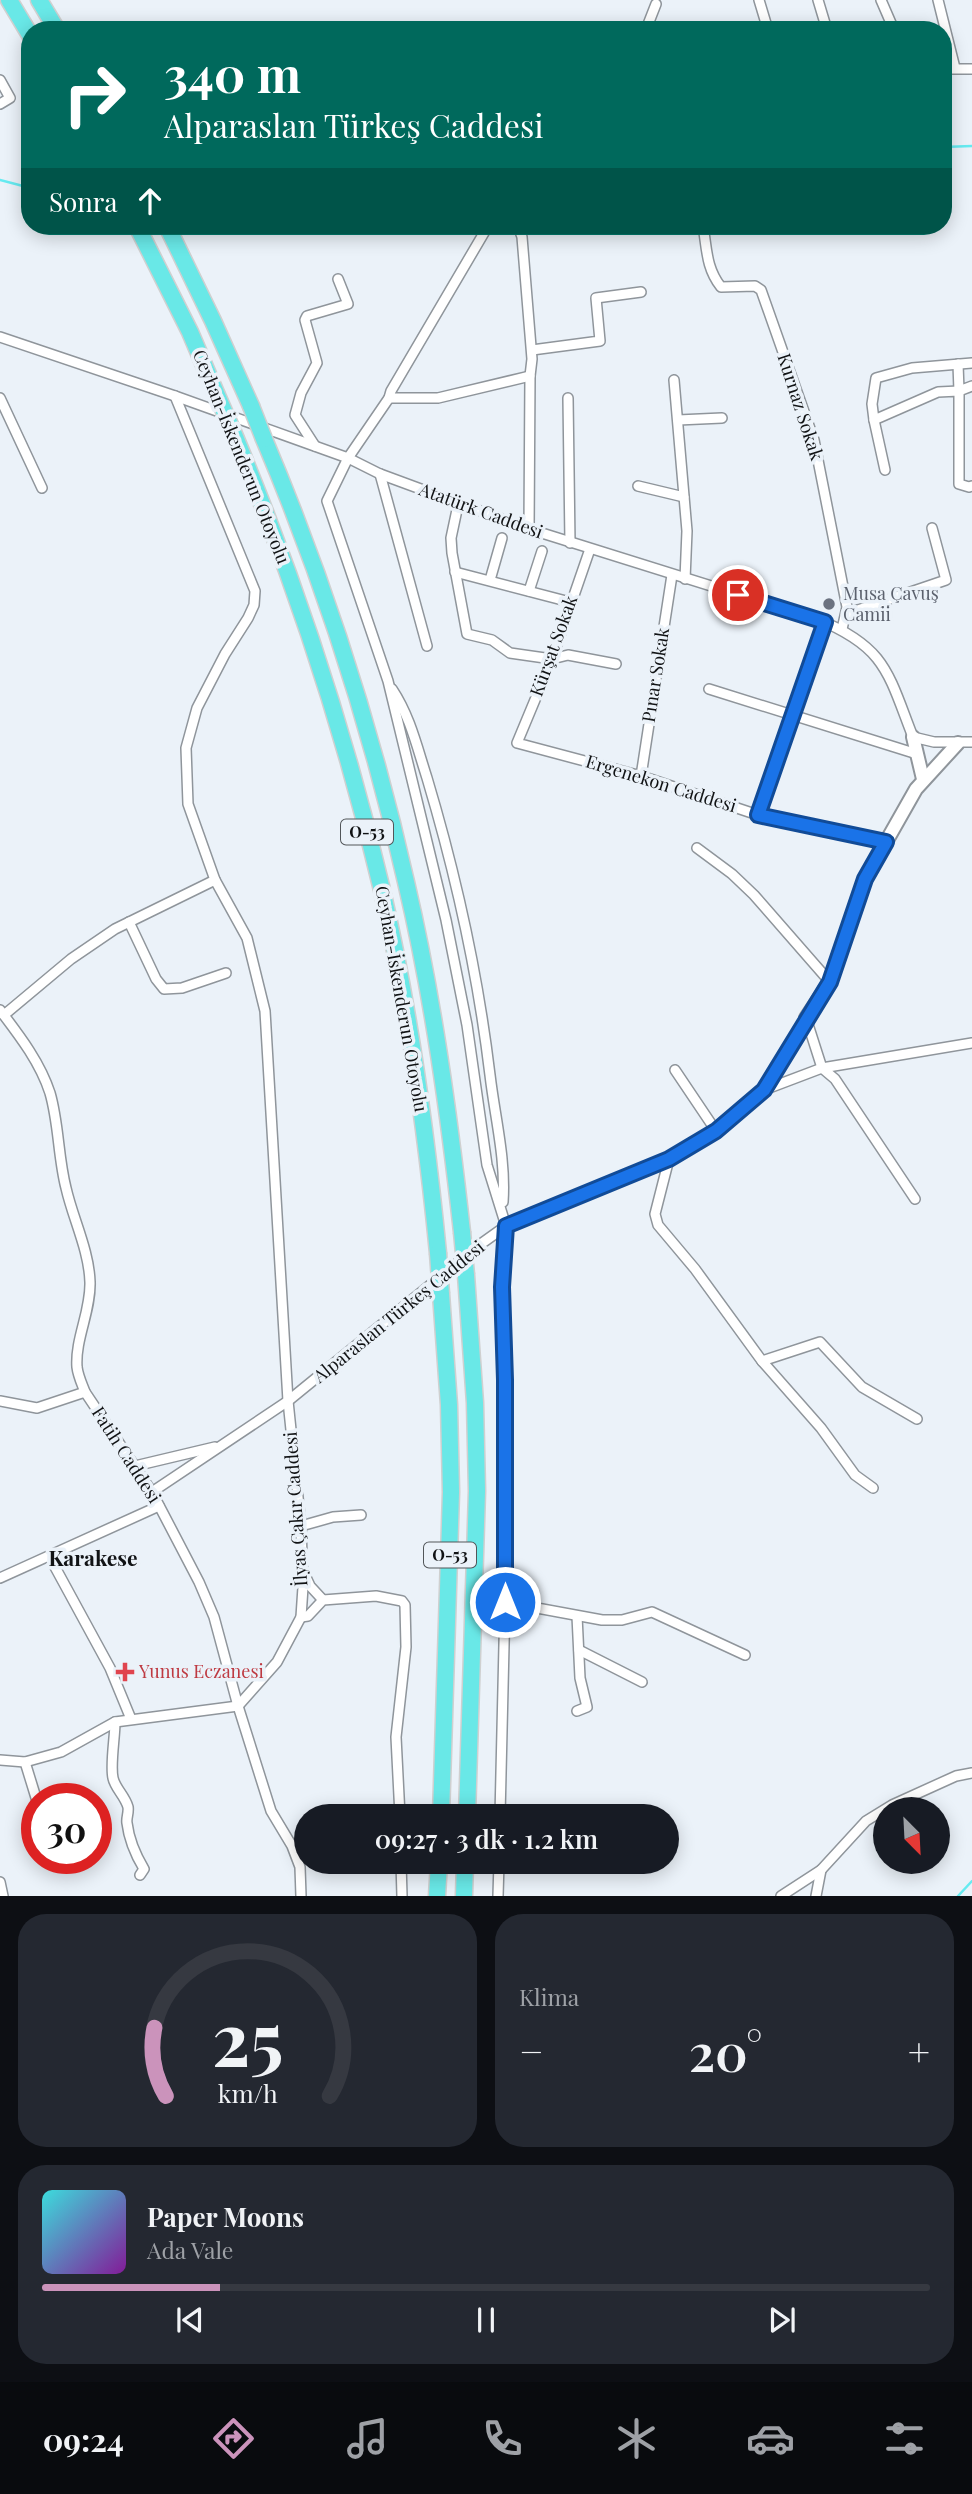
<!DOCTYPE html>
<html lang="tr">
<head>
<meta charset="utf-8">
<style>
	body { margin:0; font-family:"Playfair Display",serif; background:#242831; color:#f1f3f6; height:100vh; display:flex; flex-direction:column; font-size:26px; white-space:nowrap }
	* { box-sizing:border-box; margin:0 }
	p { font-size:23px; color:#9ea1a6 }
	.icon { flex:none; width:38px; height:38px; fill:none; stroke:currentColor; stroke-width:2; stroke-linecap:round; stroke-linejoin:round }
	.map { position:relative; height:1896px; overflow:hidden }
	.details { display:flex; flex-direction:column; gap:18px; padding:18px; background:#0d0f14; flex:1 }
	.details>* { flex:none }
	.banner { position:absolute; left:21px; top:21px; width:931px; height:214px; border-radius:28px; box-shadow:0 4px 18px #0003; background:#00695c; color:#fff; overflow:hidden }
	.needle { width:46px; rotate:156deg }
	.buttons { position:absolute; left:873px; top:1797px; display:grid; gap:14px }
	.buttons a { display:grid; place-items:center; width:77px; height:77px; border-radius:50%; background:#171b24; box-shadow:0 4px 18px #0003; font-size:35px }
	.speed { position:absolute; left:21px; top:1783px; display:flex; gap:14px; font-size:35px; font-weight:700; text-align:center }
	.speed>* { display:grid; place-content:center; width:91px; height:91px; border-radius:50%; background:#171b24; box-shadow:0 4px 18px #0003; line-height:1 }
	.speed .limit { border:10px solid #d22; background:#fff; color:#111 }
	.pin { position:absolute; display:grid; place-items:center; width:60px; height:60px; color:#fff; margin:-30px; border:4px solid #fff; border-radius:50%; box-shadow:0 2px 7px #0007 }
	.me { position:absolute; width:77px; margin:-38px; rotate:0deg; stroke-linejoin:round; filter:drop-shadow(0 0 5px #0008) }
	.turn { display:flex; align-items:center; gap:24px; height:147px; padding:0 28px; font-size:32px }
	.turn .icon { width:91px; height:91px; stroke-width:2.5 }
	.turn b { display:block; font-size:49px; line-height:60px }
	.then { display:flex; align-items:center; height:66px; padding:0 28px; background:#0003; gap:14px; font-size:26px }
	.big { font-size:52px; font-weight:600; line-height:1.1 }
	.details .widget { flex:1; display:flex; flex-direction:column; justify-content:center; gap:10px; min-width:0; padding:0 24px; border-radius:28px; background:#242831 }
	.details .dial { align-items:center; gap:0 }
	.dial svg { height:182px; overflow:visible; fill:none; stroke:#363941; stroke-width:7; stroke-linecap:round; text-anchor:middle }
	.dial text { fill:#f1f3f6; stroke:none }
	.song { display:flex; align-items:center; gap:21px }
	.cover { width:84px; height:84px; border-radius:10px; background:linear-gradient(135deg,hsl(180 70% 55%),hsl(290 70% 35%)) }
	.played { height:7px; border-radius:4px; background:linear-gradient(90deg,#cb93bb 20%,#363941 20%) }
	.keys { display:flex; justify-content:space-around; direction:ltr }
	.heat { display:flex; justify-content:space-between; align-items:center; font-size:38px; direction:ltr }
	.details .tiles { flex:1; display:grid; gap:18px; grid-template-columns:1fr 1fr }
	.widget:last-child { grid-column:span 2 }
	.trip { position:absolute; left:294px; top:1804px; width:385px; height:70px; border-radius:35px; background:#171b24; box-shadow:0 4px 18px #0003; font-weight:600; line-height:70px; text-align:center }
	.menu { display:flex; height:112px; justify-content:space-around; align-items:center; background:#090b0e; color:#9ea1a6 }
	.menu .icon { width:49px; height:49px }
	.menu .active { color:#cb93bb }
	.menu b { font-size:32px; color:#f1f3f6 }
	.map>svg:first-child { display:block }
	.lines { fill:none; stroke-linecap:round; stroke-linejoin:round }
	.stream { stroke:#66ebf1; stroke-width:2.5 }
	.street-casing { stroke:#8f959b; stroke-width:12 }
	.secondary-casing { stroke:#8f959b; stroke-width:16 }
	.highway-casing { stroke:#cfd0d0; stroke-width:19 }
	.street { stroke:#fff; stroke-width:9 }
	.secondary { stroke:#fff; stroke-width:12 }
	.highway { stroke:#69e8e7; stroke-width:16 }
	.highway-bridge-casing { stroke:#cfd0d0; stroke-width:19; stroke-linecap:butt }
	.highway-bridge { stroke:#69e8e7; stroke-width:16 }
	.route-casing { stroke:#114b97; stroke-width:18 }
	.route { stroke:#1a73e8; stroke-width:12 }
	.worship-dot { fill:#6b7280; stroke:#ebf2f9; stroke-width:2.5 }
	.health-dot { fill:#e0444e; stroke:#ebf2f9; stroke-width:2.5 }
	.labels { text-anchor:middle; stroke-width:7; stroke-linejoin:round; paint-order:stroke }
	.shield { fill:#ebf2f9; stroke:#525659; stroke-width:2 }
	.shield-label { font-size:16px; font-weight:bold; fill:#111315 }
	.street-label { font-size:18px; fill:#111315; stroke:#ebf2f9 }
	.worship-label { font-size:18px; fill:#5b616d; stroke:#ebf2f9; text-anchor:start }
	.health-label { font-size:18px; fill:#be3a42; stroke:#ebf2f9; text-anchor:start }
	.quarter-label { font-size:21px; font-weight:bold; fill:#111315; stroke:#ebf2f9 }
</style>
</head>
<body>
<div class="map">
<svg width="972" height="1896" viewBox="0 0 972 1896">
	<rect width="100%" height="100%" fill="#ebf2f9"/>
	<g class="lines">
		<g class="stream">
			<polyline points="943,147 972,146"/>
			<polyline points="0,180 23,186 30,185"/>
			<polyline points="958,1896 972,1881"/>
		</g>
		<g class="street-casing">
			<g id="street">
				<polyline points="759,0 768,30"/>
				<polyline points="818,0 827,30"/>
				<polyline points="881,0 894,30"/>
				<polyline points="938,0 955,68"/>
				<polyline points="653,30 647,27 656,4"/>
				<polyline points="943,69 972,69"/>
				<polyline points="0,80 10,98 0,104"/>
				<polyline points="488,226 391,391 389,398 348,458 327,501 388,681 446,920 467,1025 487,1165 506,1226 502,1287 505,1380 505,1602 500,1816"/>
				<polyline points="518,226 522,237 532,359 530,376 529,529"/>
				<path d="M703 226C707 249 706 268 721 287L755 286 761 290 814 440 847 607 842 629"/>
				<path d="M0 337 175 396 348 458 380 474 529 529 817 619C886 647 888 673 913 737L934 742H972"/>
				<polyline points="532,350 600,341 596,298 641,292"/>
				<polyline points="972,363 912,368 876,378 872,404 874,420 938,392 959,391 959,484 969,487 972,486"/>
				<polyline points="958,364 959,391 972,386"/>
				<polyline points="674,380 687,531 685,579"/>
				<polyline points="0,398 42,488"/>
				<polyline points="389,398 438,398 530,376"/>
				<polyline points="568,398 570,543"/>
				<polyline points="678,420 722,418"/>
				<polyline points="874,420 885,470"/>
				<polyline points="315,446 295,415 301,393 317,363 305,320 307,316 348,304 338,279"/>
				<polyline points="380,474 427,646"/>
				<polyline points="638,486 684,497"/>
				<polyline points="458,505 451,538 452,553 467,634 492,640 510,653 552,659 568,655 616,664"/>
				<polyline points="590,549 552,659 517,743 641,776 758,815 886,842"/>
				<polyline points="455,572 570,602"/>
				<polyline points="490,580 502,538"/>
				<polyline points="529,591 542,551"/>
				<polyline points="846,614 946,580 932,528"/>
				<path d="M392 689C410 716 417 747 427 778 456 875 478 975 490 1075 495 1118 506 1159 503 1202"/>
				<polyline points="709,689 917,754"/>
				<polyline points="641,776 672,575"/>
				<polyline points="758,815 825,622"/>
				<polyline points="697,848 732,874 754,895 830,982"/>
				<polyline points="129,922 156,979 164,989 182,988 226,973"/>
				<path d="M0 1010C19 1035 40 1062 50 1093 59 1124 58 1157 66 1188 73 1219 89 1250 90 1282 91 1311 75 1339 77 1367 78 1376 82 1384 85 1392L152 1492 199 1582 214 1617 238 1706 271 1811 292 1846 300 1867 301 1896"/>
				<polyline points="4,1015 71,959 115,929 215,880"/>
				<polyline points="806,1018 822,1068 835,1079 915,1199"/>
				<polyline points="675,1070 716,1131"/>
				<polyline points="764,1090 822,1068 972,1043"/>
				<polyline points="669,1159 655,1214 658,1225 695,1269 762,1361 820,1342 862,1387 917,1419"/>
				<polyline points="762,1361 821,1428 855,1475 873,1488"/>
				<polyline points="0,1401 37,1408 85,1392"/>
				<polyline points="135,1466 215,1447"/>
				<polyline points="152,1492 288,1401 478,1246 506,1226 669,1159 716,1131 764,1090 806,1018"/>
				<polyline points="301,1526 333,1517 361,1515"/>
				<polyline points="49,1556 110,1668 131,1719"/>
				<polyline points="304,1573 310,1586 323,1600"/>
				<polyline points="0,1578 159,1506"/>
				<polyline points="505,1602 602,1620 622,1620 652,1612 745,1655"/>
				<polyline points="301,1617 308,1616 323,1600 376,1596 402,1601 405,1605 406,1647 396,1737 400,1816"/>
				<polyline points="579,1650 642,1682"/>
				<polyline points="577,1711 587,1707 580,1678 577,1616"/>
				<path d="M115 1722C115 1737 110 1765 113 1778 115 1788 125 1796 128 1807 129 1813 126 1818 127 1823 129 1840 135 1854 144 1869L140 1875"/>
				<polyline points="0,1760 25,1762 61,1752 115,1722 238,1706 277,1662 301,1617 303,1587 301,1526 288,1401 265,1011 247,938 215,880 188,804 186,748 197,708 225,654 248,618 254,605 255,591 175,396"/>
				<polyline points="25,1762 37,1801"/>
				<polyline points="401,1862 402,1896"/>
				<polyline points="0,1882 3,1896"/>
				<polyline points="498,1896 499,1862"/>
				<polyline points="781,1896 821,1870 866,1821 892,1805 956,1776 972,1773"/>
				<polyline points="816,1896 821,1870"/>
			</g>
		</g>
		<g class="secondary-casing">
			<g id="secondary">
				<polyline points="913,737 923,779"/>
				<polyline points="806,1018 830,982 865,879 916,789 958,743"/>
			</g>
		</g>
		<g class="highway-casing">
			<g id="highway">
				<polyline points="9,0 30,35"/>
				<polyline points="39,0 57,30"/>
				<polyline points="137,226 190,332 216,393"/>
				<polyline points="167,226 213,321 251,406"/>
				<path d="M231 427C293 575 344 729 381 886 409 1006 426 1130 438 1253"/>
				<path d="M264 439C324 581 372 731 406 882 433 997 449 1115 462 1232"/>
				<polyline points="466,1275 475,1403 477,1491 467,1816"/>
				<polyline points="441,1816 451,1492 449,1405 441,1294"/>
				<polyline points="437,1896 439,1862"/>
				<polyline points="464,1896 465,1862"/>
			</g>
		</g>
		<use href="#street" class="street"/>
		<use href="#secondary" class="secondary"/>
		<use href="#highway" class="highway"/>
		<g class="highway-bridge-casing">
			<g id="highway-bridge">
				<polyline points="216,393 231,427"/>
				<polyline points="251,406 264,439"/>
				<polyline points="462,1232 466,1275"/>
				<polyline points="438,1253 441,1294"/>
			</g>
		</g>
		<use href="#highway-bridge" class="highway-bridge"/>
	</g>
	<g class="lines">
		<g class="route-casing">
			<polyline id="route" points="505,1602 505,1380 502,1287 506,1226 669,1159 716,1131 764,1090 830,982 865,879 886,842 758,815 825,622 738,595"/>
		</g>
		<use href="#route" class="route"/>
	</g>
	<circle class="worship-dot" cx="829" cy="604" r="7"/>
	<path class="health-dot" d="M121.5 1661.5h7v7h7v7h-7v7h-7v-7h-7v-7h7z"/>
	<g class="labels">
		<g class="shield">
			<rect x="341" y="819.5" width="52" height="25" rx="5"/>
			<rect x="424" y="1542.5" width="52" height="25" rx="5"/>
		</g>
		<g class="shield-label">
			<text x="367" y="838">O-53</text>
			<text x="450" y="1561">O-53</text>
		</g>
		<g class="street-label">
			<text transform="translate(800 407) rotate(72)" y="6">Kurnaz Sokak</text>
			<text transform="translate(241 457) rotate(68)" y="6">Ceyhan-İskenderun Otoyolu</text>
			<text transform="translate(481 511) rotate(20)" y="6">Atatürk Caddesi</text>
			<text transform="translate(554 646) rotate(-70)" y="6">Kürşat Sokak</text>
			<text transform="translate(656 675) rotate(-81)" y="6">Pınar Sokak</text>
			<text transform="translate(661 784) rotate(17)" y="6">Ergenekon Caddesi</text>
			<text transform="translate(401 999) rotate(80)" y="6">Ceyhan-İskenderun Otoyolu</text>
			<text transform="translate(399 1312) rotate(-39)" y="6">Alparaslan Türkeş Caddesi</text>
			<text transform="translate(126 1455) rotate(57)" y="6">Fatih Caddesi</text>
			<text transform="translate(296 1509) rotate(-94)" y="6">İlyas Çakır Caddesi</text>
		</g>
		<g class="worship-label">
			<text x="843" y="600">Musa Çavuş<tspan x="843" dy="21">Camii</tspan></text>
		</g>
		<g class="health-label">
			<text x="139" y="1678">Yunus Eczanesi</text>
		</g>
		<g class="quarter-label">
			<text x="93" y="1566">Karakese</text>
		</g>
	</g>
</svg>
<div class="buttons">
<a><svg class="needle" viewBox="-14 -14 28 28"><path d="M0-13l5 13h-10z" fill="#e53935"/><path d="M0 13l5-13h-10z" fill="#9ea1a6"/></svg></a>
</div>
<div class="speed"><div class="limit">30</div></div>
<div class="pin" style="left:738px;top:595px;background:#d93025"><svg class="icon" aria-label="arrive" viewBox="0 0 24 24"><path d="M6 21V4h12l-3 4 3 4H6"/></svg></div>
<svg class="me" style="left:505px;top:1602px" viewBox="-20 -20 40 40"><circle r="17" fill="#1a73e8" stroke="#fff" stroke-width="3"/><path d="M0-11L8 9 0 5-8 9z" fill="#fff"/></svg>
<div class="trip">09:27 · 3 dk · 1.2 km</div>
<div class="banner">
<div class="turn"><svg class="icon" aria-label="right" viewBox="0 0 24 24"><path d="M7 20v-9h11M14 6l5 5-5 5"/></svg><div><b>340 m</b>Alparaslan Türkeş Caddesi</div></div>
<div class="then">Sonra<svg class="icon" aria-label="ahead" viewBox="0 0 24 24"><path d="M12 20V5M6 11l6-6 6 6"/></svg></div>
</div>
</div>
<section class="details">
<div class="tiles">
<div class="widget dial"><svg viewBox="0 0 100 80">
<path d="M14 69A42 42 0 1 1 86 69"/>
<path d="M14 69A42 42 0 0 1 9 39" stroke="#cb93bb"/>
<text x="50" y="56" font-size="32" font-weight="700">25</text>
<text x="50" y="72" font-size="11">km/h</text>
</svg></div>
<div class="widget"><p>Klima</p>
<div class="heat"><a>−</a><b class="big">20°</b><a>+</a></div>
</div>
<div class="widget">
<div class="song"><i class="cover"></i><div><b>Paper Moons</b><p>Ada Vale</p></div></div>
<div class="played"></div>
<div class="keys"><svg class="icon" aria-label="previous" viewBox="0 0 24 24"><path d="M18 5L8 12l10 7zM5 5v14"/></svg><svg class="icon" aria-label="pause" viewBox="0 0 24 24"><path d="M8 5v14M16 5v14"/></svg><svg class="icon" aria-label="next" viewBox="0 0 24 24"><path d="M6 5l10 7-10 7zM19 5v14"/></svg></div>
</div>
</div>
</section>
<nav class="menu">
<b>09:24</b>
<svg class="icon active" aria-label="directions" viewBox="0 0 24 24"><path d="M12 3l9 9-9 9-9-9zM9 14v-3h6M13 9l2 2-2 2"/></svg>
<svg class="icon" aria-label="music" viewBox="0 0 24 24"><path d="M9 18V5l10-2v13"/><circle cx="6" cy="18" r="3"/><circle cx="16" cy="16" r="3"/></svg>
<svg class="icon" aria-label="phone" viewBox="0 0 24 24"><path d="M5 4h4l2 5-3 2q2 4 5 5l2-3 5 2v4C11 20 4 13 5 4z"/></svg>
<svg class="icon" aria-label="climate" viewBox="0 0 24 24"><path d="M12 3v18M4 7l16 10M4 17L20 7"/></svg>
<svg class="icon" aria-label="car" viewBox="0 0 24 24"><path d="M5 17H2v-5l4-1 3-4h7l3 4 3 1v5h-3M9 17h6M6 11h13"/><circle cx="7" cy="17" r="2"/><circle cx="17" cy="17" r="2"/></svg>
<svg class="icon" aria-label="filters" viewBox="0 0 24 24"><path d="M4 7h16M4 17h16"/><circle cx="9" cy="7" r="2"/><circle cx="15" cy="17" r="2"/></svg>
</nav>
</body>
</html>
